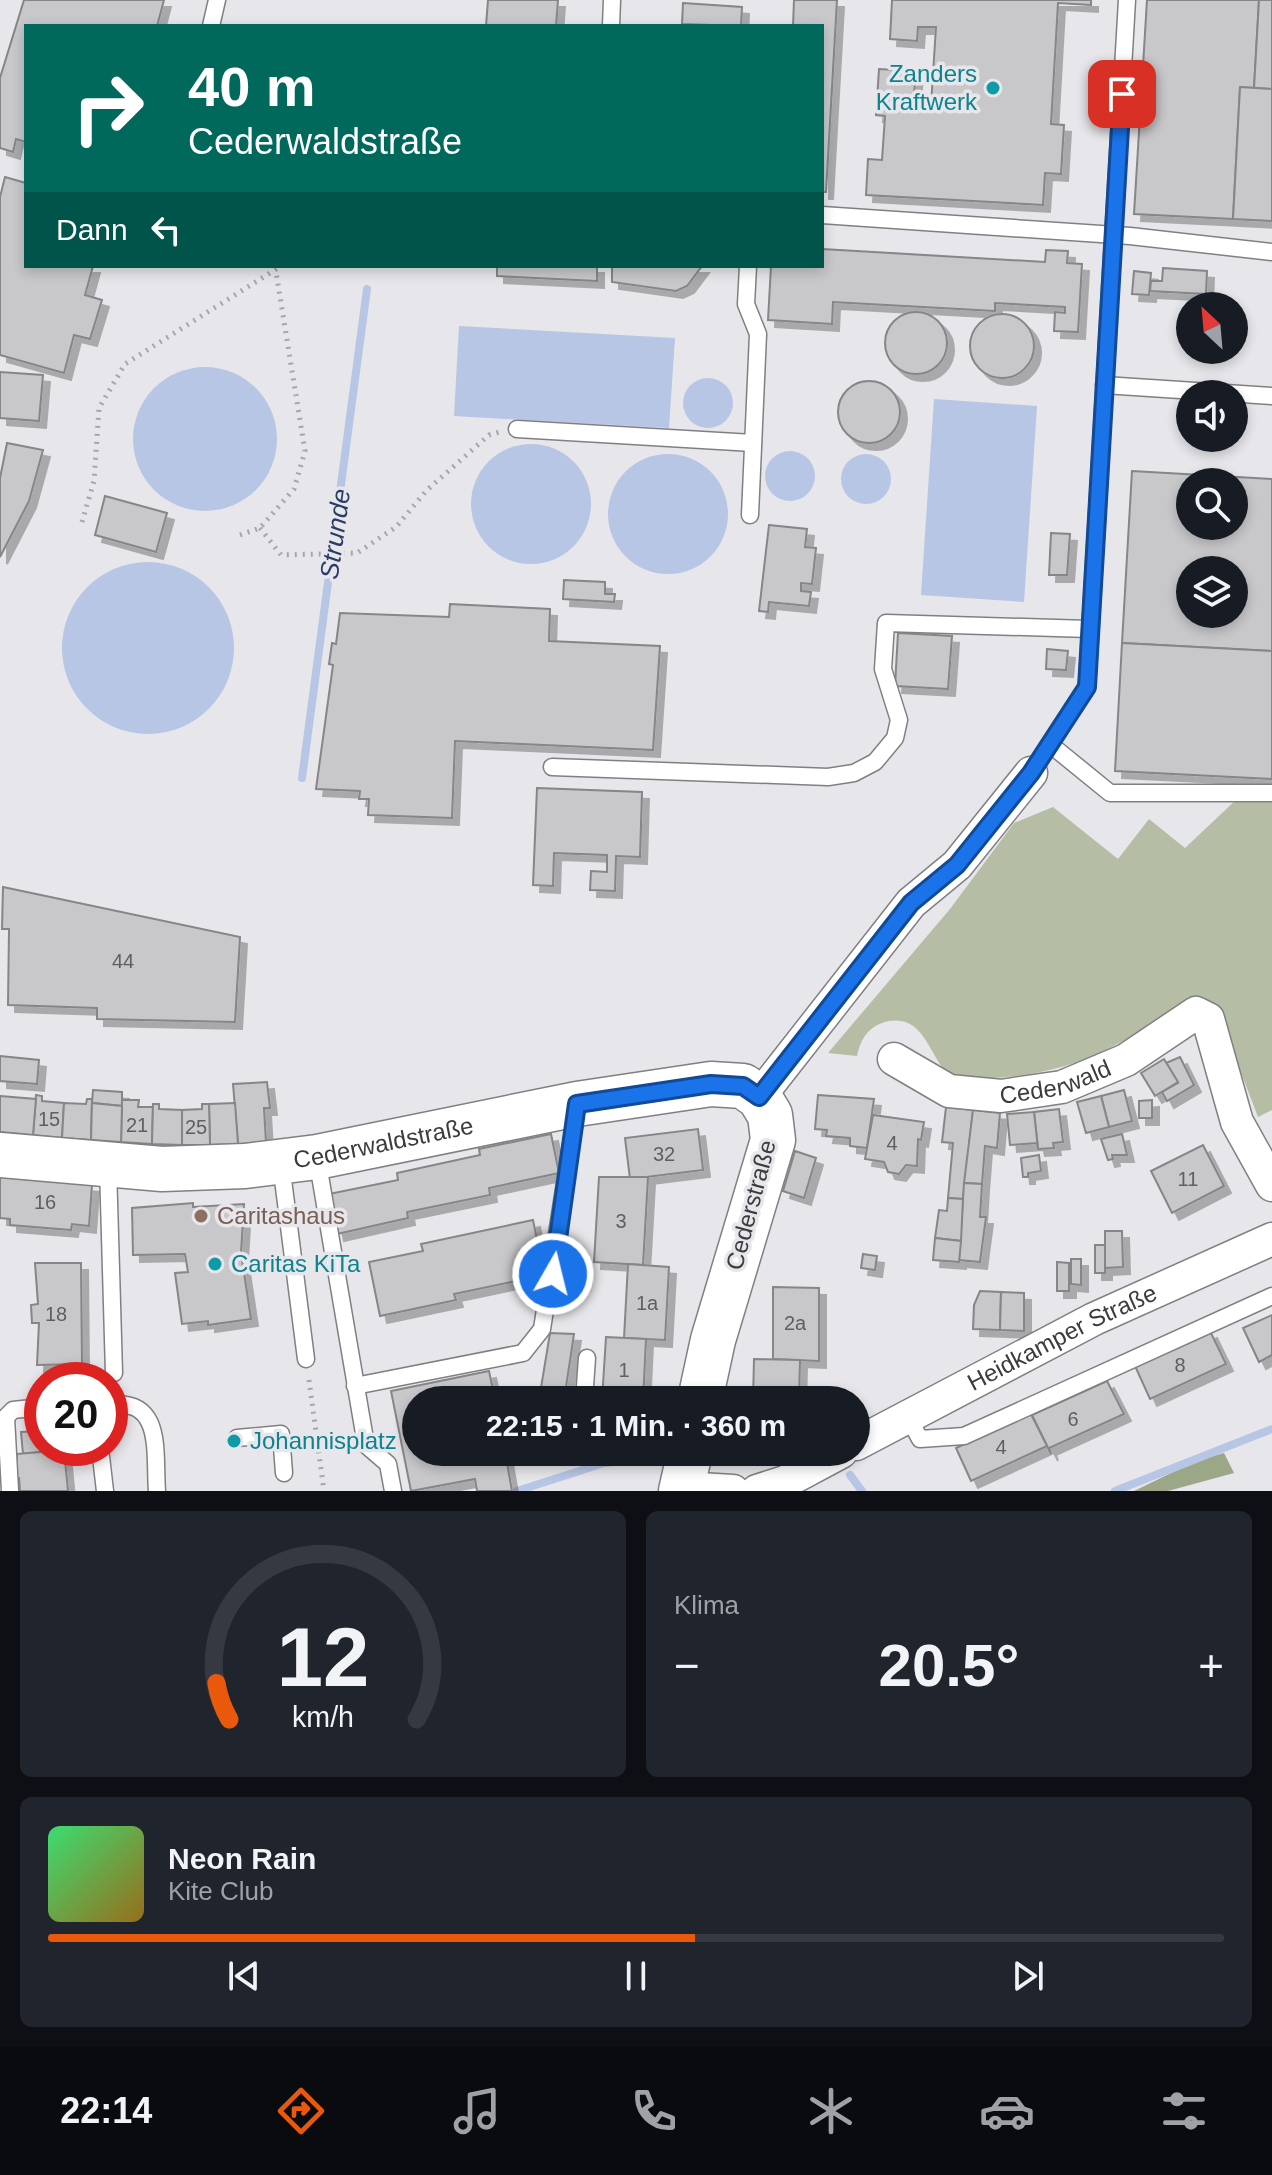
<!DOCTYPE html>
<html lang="de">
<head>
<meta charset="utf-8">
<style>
	body { margin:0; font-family:Arial,sans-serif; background:#20242c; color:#f1f3f6; height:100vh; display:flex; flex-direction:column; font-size:30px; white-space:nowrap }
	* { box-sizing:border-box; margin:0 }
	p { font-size:26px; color:#9ea1a6 }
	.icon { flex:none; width:44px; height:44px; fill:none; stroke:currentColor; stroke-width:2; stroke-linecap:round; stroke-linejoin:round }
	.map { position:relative; height:1491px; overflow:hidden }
	.sheet { display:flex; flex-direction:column; gap:20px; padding:20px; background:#0d0f14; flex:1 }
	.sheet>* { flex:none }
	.guide { position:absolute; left:24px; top:24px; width:800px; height:244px; border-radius:0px; box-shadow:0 4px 12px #0003; background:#00695c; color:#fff; overflow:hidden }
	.needle { width:52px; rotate:334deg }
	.tools { position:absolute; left:1176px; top:292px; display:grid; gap:16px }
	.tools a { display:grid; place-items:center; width:72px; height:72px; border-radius:50%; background:#171b24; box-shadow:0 4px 12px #0003; font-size:40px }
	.speed { position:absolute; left:24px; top:1362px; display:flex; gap:16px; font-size:40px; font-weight:700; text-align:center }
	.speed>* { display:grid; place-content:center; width:104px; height:104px; border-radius:50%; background:#171b24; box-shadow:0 4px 12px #0003; line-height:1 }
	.speed .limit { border:12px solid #d22; background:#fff; color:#111 }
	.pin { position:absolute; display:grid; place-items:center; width:68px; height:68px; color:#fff; margin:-34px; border-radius:16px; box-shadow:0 4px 12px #0006 }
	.me { position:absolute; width:88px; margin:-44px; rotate:8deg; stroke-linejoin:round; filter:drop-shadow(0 0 6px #0008) }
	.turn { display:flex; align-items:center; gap:28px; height:168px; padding:0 32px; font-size:36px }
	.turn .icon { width:104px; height:104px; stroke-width:2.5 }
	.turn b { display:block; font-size:56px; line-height:68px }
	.then { display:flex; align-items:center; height:76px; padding:0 32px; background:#0003; gap:16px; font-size:30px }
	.big { font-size:60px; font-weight:700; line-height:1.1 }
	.sheet .card { flex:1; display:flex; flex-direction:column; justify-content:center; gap:12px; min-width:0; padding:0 28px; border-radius:12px; background:#20242c }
	.sheet .dial { align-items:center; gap:0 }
	.dial svg { height:208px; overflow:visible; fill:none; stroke:#363941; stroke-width:7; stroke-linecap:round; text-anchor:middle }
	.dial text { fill:#f1f3f6; stroke:none }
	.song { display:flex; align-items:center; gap:24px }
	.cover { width:96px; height:96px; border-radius:12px; background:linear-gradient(135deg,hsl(140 70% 55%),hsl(40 70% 35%)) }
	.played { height:8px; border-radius:4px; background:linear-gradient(90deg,#ea580c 55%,#363941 55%) }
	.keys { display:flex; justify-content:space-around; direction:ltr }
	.heat { display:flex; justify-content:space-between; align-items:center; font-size:44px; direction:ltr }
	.sheet .tiles { flex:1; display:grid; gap:20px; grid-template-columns:1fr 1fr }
	.card:last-child { grid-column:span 2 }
	.trip { position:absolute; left:402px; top:1386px; width:468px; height:80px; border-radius:40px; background:#171b24; box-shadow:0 4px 12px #0003; font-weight:700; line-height:80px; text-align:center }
	.tabs { display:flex; height:128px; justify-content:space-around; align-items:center; background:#090b0e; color:#9ea1a6 }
	.tabs .icon { width:56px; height:56px }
	.tabs .selected { color:#ea580c }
	.tabs b { font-size:36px; color:#f1f3f6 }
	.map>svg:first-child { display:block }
	.green { fill:#b5bea5 }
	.forest { fill:#9ca787 }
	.water { fill:#b7c6e5 }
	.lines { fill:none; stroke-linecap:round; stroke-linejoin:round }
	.stream { stroke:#b7c6e5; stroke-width:8 }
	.building { fill:#c8c7ca; stroke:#868588; stroke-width:2; fill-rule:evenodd; filter:url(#shadow) }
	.lane-casing { stroke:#807f82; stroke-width:19 }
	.street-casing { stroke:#807f82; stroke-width:35 }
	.secondary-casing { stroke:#807f82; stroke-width:47 }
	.path { stroke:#a7a6a9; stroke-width:5; stroke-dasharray:2 6; stroke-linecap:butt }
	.lane { stroke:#fff; stroke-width:16 }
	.street { stroke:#fff; stroke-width:32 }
	.secondary { stroke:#fff; stroke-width:44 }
	.route-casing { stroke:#114b97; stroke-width:20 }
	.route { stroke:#1a73e8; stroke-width:14 }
	.culture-dot { fill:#0f9aa8; stroke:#e7e6ea; stroke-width:3 }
	.education-dot { fill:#8d6e63; stroke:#e7e6ea; stroke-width:3 }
	.labels { text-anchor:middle; stroke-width:7; stroke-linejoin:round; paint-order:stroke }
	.number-label { font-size:20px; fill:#5f5e60 }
	.culture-label { font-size:24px; fill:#0d838f; stroke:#e7e6ea; text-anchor:start }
	.street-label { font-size:24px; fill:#3c3b3d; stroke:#e7e6ea }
	.education-label { font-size:24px; fill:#785e54; stroke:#e7e6ea; text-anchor:start }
	.water-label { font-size:26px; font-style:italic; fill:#2a3d67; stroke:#e7e6ea }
</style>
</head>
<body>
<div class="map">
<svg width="1272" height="1491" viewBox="0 0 1272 1491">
	<defs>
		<filter id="shadow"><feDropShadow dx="7" dy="7" stdDeviation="0" flood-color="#0004"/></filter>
	</defs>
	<rect width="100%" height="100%" fill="#e7e6ea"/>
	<path class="green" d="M1238 798 1272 799V1110L1258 1117 1216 1007 1204 997H1190C1107 1057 1058 1080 953 1079 928 1060 926 1009 882 1023 867 1028 860 1041 857 1056L828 1053 950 909 1014 823 1053 807 1118 859 1149 819 1185 848Z"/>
	<polygon class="forest" points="1224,1453 1234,1473 1168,1491 1134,1491 1196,1461"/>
	<g class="water">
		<polygon points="459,326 675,338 669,428 454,416"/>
		<circle cx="205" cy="439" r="72"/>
		<circle cx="708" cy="403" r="25"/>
		<polygon points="934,399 1037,406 1024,602 921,595"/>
		<circle cx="531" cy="504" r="60"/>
		<circle cx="790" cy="476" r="25"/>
		<circle cx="668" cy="514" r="60"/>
		<circle cx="866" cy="479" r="25"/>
		<circle cx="148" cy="648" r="86"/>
	</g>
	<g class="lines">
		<g class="stream">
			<polyline points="302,778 367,289"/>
			<polyline points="850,1475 862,1491"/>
			<polyline points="517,1491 604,1463 647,1459"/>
			<polyline points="1115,1491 1272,1429"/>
		</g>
	</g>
	<g class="building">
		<polygon points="24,0 164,0 157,26 26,26 26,142 16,139 13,152 0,148 0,78"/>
		<polygon points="488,0 558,0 556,26 486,26"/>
		<polygon points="794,0 837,0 826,192 822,192 822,26 793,26"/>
		<polygon points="892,0 1091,0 1091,5 1058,3 1051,124 1064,125 1061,174 1045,173 1043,205 866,195 868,159 882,160 885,116 876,115 879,69 916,71 913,104 931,105 936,27 918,27 917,41 890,39"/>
		<polygon points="1147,0 1259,0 1254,88 1240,87 1233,219 1134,214"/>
		<polygon points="1259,0 1272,0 1272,89 1254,88"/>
		<polygon points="683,3 742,7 741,26 682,24"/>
		<polygon points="1240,87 1272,89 1272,221 1233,219"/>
		<polygon points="5,177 26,183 26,266 93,266 85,295 102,300 90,339 74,335 64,373 0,355 0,197"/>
		<polygon points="822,249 1045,262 1046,250 1068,251 1067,263 1082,264 1078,332 1054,331 1055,312 1065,313 1065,307 995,303 995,311 833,302 832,324 768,320 771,266 822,266"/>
		<polygon points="497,266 597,266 597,281 497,276"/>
		<polygon points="612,266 702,266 687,286 676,291 612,282"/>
		<polygon points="1163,268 1207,271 1206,294 1150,291 1151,281 1162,281"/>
		<polygon points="1134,271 1151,273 1149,295 1132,294"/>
		<circle cx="916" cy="343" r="31"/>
		<circle cx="1002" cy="346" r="32"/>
		<polygon points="0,372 43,375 39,421 0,418"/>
		<circle cx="869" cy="412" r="31"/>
		<polygon points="7,443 43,450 29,501 0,557 0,478"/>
		<path d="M1132 471 1272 479V651L1122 643ZM1190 482H1234V526H1190ZM1190 570H1234V614H1190Z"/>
		<polygon points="105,496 167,513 156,552 95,535"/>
		<polygon points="769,525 807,529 805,547 816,548 812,584 801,583 801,591 811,592 809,606 769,602 768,612 759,611"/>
		<polygon points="1051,533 1070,534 1067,575 1049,575"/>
		<polygon points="564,580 605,582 605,594 615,594 614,602 563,599"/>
		<polygon points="450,604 550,609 549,641 660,646 653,750 455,741 452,818 368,815 369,799 359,799 360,791 316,789 333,665 329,664 332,643 336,644 340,613 449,617"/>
		<polygon points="898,633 952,636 948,689 895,686"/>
		<polygon points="1122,643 1272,651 1272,779 1115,771"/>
		<polygon points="1047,649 1068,651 1066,670 1046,669"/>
		<polygon points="537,788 642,792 640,857 616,856 615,891 590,890 591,871 607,872 607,855 554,853 553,886 533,885"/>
		<polygon points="3,887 240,937 235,1022 97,1019 97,1008 8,1005 9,929 2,929"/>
		<polygon points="0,1056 39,1060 37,1084 0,1081"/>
		<polygon points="1180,1057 1194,1085 1167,1101 1162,1092 1178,1083 1166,1063"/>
		<polygon points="1164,1059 1178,1082 1155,1096 1141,1073"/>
		<polygon points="267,1082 270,1108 264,1108 266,1143 238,1144 233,1084"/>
		<polygon points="93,1090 122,1092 122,1106 92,1103"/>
		<polygon points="1124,1090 1132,1121 1109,1127 1101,1096"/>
		<polygon points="36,1095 42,1096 42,1101 64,1103 62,1138 33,1135"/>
		<polygon points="818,1095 874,1099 867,1148 850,1146 850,1138 826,1136 827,1130 815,1129"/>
		<polygon points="0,1096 36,1099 33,1135 0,1132"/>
		<polygon points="1101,1096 1109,1127 1086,1133 1077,1102"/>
		<polygon points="87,1099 92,1099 91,1140 62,1138 64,1103 86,1104"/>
		<polygon points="122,1100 139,1100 138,1107 153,1107 152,1144 121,1142"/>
		<polygon points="1152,1100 1152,1118 1139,1118 1139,1101"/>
		<polygon points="92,1103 122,1106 121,1142 91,1140"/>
		<polygon points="235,1103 238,1144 210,1145 209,1104"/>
		<polygon points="153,1104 159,1104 159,1109 182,1110 182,1145 152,1144"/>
		<polygon points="202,1104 209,1104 210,1145 182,1145 182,1110 202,1109"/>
		<polygon points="946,1107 973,1110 963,1199 948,1198 953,1143 942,1142"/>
		<polygon points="1059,1109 1063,1142 1053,1143 1054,1148 1038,1149 1034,1112"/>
		<polygon points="973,1110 1000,1113 997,1148 985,1146 982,1184 964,1183"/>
		<polygon points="1034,1112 1038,1149 1037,1143 1010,1145 1007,1114"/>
		<polygon points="873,1115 924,1122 921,1140 918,1139 917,1166 906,1165 899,1174 888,1172 884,1162 865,1159"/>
		<polygon points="698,1129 703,1170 630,1179 625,1138"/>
		<polygon points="551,1134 559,1173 489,1188 490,1195 407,1212 408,1218 337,1234 329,1194 398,1180 397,1173 480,1155 479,1149"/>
		<polygon points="1122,1134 1127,1155 1112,1155 1113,1159 1108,1160 1101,1139"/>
		<polygon points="1203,1145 1224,1186 1172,1213 1151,1171"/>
		<polygon points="795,1151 816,1158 804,1198 783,1191"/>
		<polygon points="1039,1155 1041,1171 1028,1173 1028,1177 1023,1177 1021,1158"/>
		<polygon points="0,1177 92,1185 89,1226 72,1224 71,1230 10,1225 10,1219 0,1218"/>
		<polygon points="599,1177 648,1177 643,1265 594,1262"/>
		<polygon points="964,1183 982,1184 980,1217 986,1217 980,1262 959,1260"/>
		<polygon points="948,1198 963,1199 961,1241 935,1238 939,1210 947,1211"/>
		<polygon points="193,1203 193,1207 244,1204 241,1253 251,1319 208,1325 208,1321 182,1324 175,1273 188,1272 185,1254 133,1255 132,1208"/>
		<polygon points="533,1220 544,1275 454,1294 456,1300 380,1316 369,1262 423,1251 421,1244"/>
		<polygon points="1105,1231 1122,1231 1123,1267 1105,1268"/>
		<polygon points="935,1238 961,1241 959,1262 933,1260"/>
		<rect x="1095" y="1245" width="10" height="28"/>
		<polygon points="863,1254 877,1256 875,1270 861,1268"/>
		<polygon points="1071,1259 1081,1259 1081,1285 1071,1284"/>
		<polygon points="1057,1262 1069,1263 1069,1291 1057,1291"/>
		<polygon points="35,1263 81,1263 82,1364 37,1365 39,1323 32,1323 31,1305 38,1304"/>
		<polygon points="628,1264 669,1267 665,1340 624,1338"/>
		<polygon points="773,1287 819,1288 819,1361 773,1359"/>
		<polygon points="980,1291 1001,1292 1000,1330 973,1329 974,1305"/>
		<polygon points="1001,1292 1024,1293 1024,1331 1000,1330"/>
		<polygon points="1272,1315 1272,1355 1259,1362 1243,1328"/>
		<polygon points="1210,1331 1226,1364 1150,1399 1135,1366"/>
		<polygon points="550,1333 574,1334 564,1400 539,1400"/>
		<polygon points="606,1337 646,1339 643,1400 602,1400"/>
		<polygon points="754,1359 800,1360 799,1400 753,1400"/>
		<polygon points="489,1371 495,1400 416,1400 416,1452 505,1452 512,1491 477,1491 475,1479 411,1491 391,1391"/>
		<polygon points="1107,1381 1124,1414 1049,1448 1051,1454 1032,1415"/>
		<polygon points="1031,1414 1047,1446 971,1481 956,1448"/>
		<polygon points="42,1431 42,1448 50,1448 50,1451 23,1454 21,1432"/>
		<polygon points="64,1450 68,1491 20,1491 19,1478 15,1478 17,1454"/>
	</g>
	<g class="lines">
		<g class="lane-casing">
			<g id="lane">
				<polyline points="211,26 217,0"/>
				<polyline points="611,26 612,0"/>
				<polyline points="822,215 1130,236 1272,252"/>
				<polyline points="748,266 746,304 758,334 750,515"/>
				<polyline points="1104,385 1272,396"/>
				<polyline points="517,429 753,443"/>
				<polyline points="1051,745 1110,793 1272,793"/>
				<polyline points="552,767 828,777 854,773 875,762 895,738 899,720 883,669 886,623 1089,629"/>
				<polyline points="1031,773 1087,687 1127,0"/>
				<polyline points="317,1158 366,1445 388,1464 393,1491"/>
				<polyline points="281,1164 306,1359"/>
				<polyline points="108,1167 114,1373"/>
				<polyline points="355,1386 523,1353 542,1329 577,1107"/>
				<polyline points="584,1400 587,1358"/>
				<path d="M110 1405C164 1398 154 1453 157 1491"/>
				<polyline points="908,1417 920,1439 964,1436 1272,1296"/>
				<polyline points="237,1438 281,1434 284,1473"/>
				<polyline points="100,1448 105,1491"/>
				<polyline points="10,1491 6,1417 13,1410 42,1407"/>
			</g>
		</g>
		<g class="street-casing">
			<g id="street">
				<path id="s1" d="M894 1059 949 1091 1001 1096 1062 1087 1126 1060 1196 1013 1208 1019 1237 1122 1272 1185"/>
				<polyline points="759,1097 911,903 957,865 1031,773"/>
				<path id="s2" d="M856 1444 1094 1319 1272 1239"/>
				<polyline points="682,1488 733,1491"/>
				<polyline points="757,1491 785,1482 841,1452"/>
			</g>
		</g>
		<g class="secondary-casing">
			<g id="secondary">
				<path id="s3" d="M0 1155 162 1169 245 1166 317 1157 577 1104 711 1084 743 1086 759 1097 770 1115 773 1140 713 1340 700 1400"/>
				<polyline points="681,1491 690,1452"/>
			</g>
		</g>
		<g class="path">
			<polyline points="82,522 94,481 99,408 125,364 281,266"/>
			<polyline points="260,528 281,555 357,553 396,527 427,490 489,435 500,432"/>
			<polyline points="240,535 260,528 294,489 305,451 276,272"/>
			<polyline points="309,1380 324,1491"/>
		</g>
		<use href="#lane" class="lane"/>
		<use href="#street" class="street"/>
		<use href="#secondary" class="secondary"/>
	</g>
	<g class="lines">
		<g class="route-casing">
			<polyline id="route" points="553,1274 577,1104 711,1084 743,1086 759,1097 911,903 957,865 1031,773 1087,687 1122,94"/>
		</g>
		<use href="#route" class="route"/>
	</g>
	<g class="culture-dot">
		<circle cx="993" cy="88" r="8"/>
		<circle cx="215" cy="1264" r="8"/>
		<circle cx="234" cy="1441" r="8"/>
	</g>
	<circle class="education-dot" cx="201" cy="1216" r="8"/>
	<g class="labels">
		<g class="number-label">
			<text x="123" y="968">44</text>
			<text x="49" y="1126">15</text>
			<text x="137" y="1132">21</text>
			<text x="196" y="1134">25</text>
			<text x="892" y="1150">4</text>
			<text x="664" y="1161">32</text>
			<text x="1188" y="1186">11</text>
			<text x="45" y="1209">16</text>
			<text x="621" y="1228">3</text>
			<text x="647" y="1310">1a</text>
			<text x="56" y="1321">18</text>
			<text x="795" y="1330">2a</text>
			<text x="1180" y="1372">8</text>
			<text x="624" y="1377">1</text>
			<text x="1073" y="1426">6</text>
			<text x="1001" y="1454">4</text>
		</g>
		<g class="culture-label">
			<text x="977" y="82" text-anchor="end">Zanders<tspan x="977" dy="28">Kraftwerk</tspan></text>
			<text x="231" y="1272">Caritas KiTa</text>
			<text x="250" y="1449">Johannisplatz</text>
		</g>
		<g class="street-label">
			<text dy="8" stroke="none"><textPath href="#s1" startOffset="172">Cederwald</textPath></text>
			<text dy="8" stroke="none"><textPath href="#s3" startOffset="386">Cederwaldstraße</textPath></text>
			<text transform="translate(751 1205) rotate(-75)" y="8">Cederstraße</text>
			<text dy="8" stroke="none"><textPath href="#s2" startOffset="232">Heidkamper Straße</textPath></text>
		</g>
		<g class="education-label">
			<text x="217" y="1224">Caritashaus</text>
		</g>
		<g class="water-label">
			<text transform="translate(335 534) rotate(-82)" y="9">Strunde</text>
		</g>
	</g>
</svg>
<div class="tools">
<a><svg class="needle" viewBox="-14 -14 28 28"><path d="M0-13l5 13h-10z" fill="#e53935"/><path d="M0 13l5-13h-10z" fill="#9ea1a6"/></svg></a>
<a><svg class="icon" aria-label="sound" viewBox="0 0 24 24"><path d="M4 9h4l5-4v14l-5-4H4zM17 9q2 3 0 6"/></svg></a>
<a><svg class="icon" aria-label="search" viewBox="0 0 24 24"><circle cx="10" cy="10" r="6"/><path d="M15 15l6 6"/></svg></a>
<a><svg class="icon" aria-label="layers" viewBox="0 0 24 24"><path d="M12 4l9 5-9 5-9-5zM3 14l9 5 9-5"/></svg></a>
</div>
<div class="speed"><div class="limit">20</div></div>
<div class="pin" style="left:1122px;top:94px;background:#d93025"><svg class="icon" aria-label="arrive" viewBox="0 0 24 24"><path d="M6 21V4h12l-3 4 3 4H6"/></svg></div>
<svg class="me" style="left:553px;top:1274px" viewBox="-20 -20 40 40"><circle r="17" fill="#1a73e8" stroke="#fff" stroke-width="3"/><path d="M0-11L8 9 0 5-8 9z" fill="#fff"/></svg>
<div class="trip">22:15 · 1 Min. · 360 m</div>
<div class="guide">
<div class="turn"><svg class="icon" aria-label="right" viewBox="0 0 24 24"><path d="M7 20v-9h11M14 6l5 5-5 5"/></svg><div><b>40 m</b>Cederwaldstraße</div></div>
<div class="then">Dann<svg class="icon" aria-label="left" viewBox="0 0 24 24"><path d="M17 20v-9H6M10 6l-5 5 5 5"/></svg></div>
</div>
</div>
<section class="sheet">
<div class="tiles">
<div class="card dial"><svg viewBox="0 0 100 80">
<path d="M14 69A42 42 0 1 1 86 69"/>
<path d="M14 69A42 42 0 0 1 9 55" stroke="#ea580c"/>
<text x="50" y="56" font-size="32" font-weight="700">12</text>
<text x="50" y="72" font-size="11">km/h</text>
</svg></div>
<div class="card"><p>Klima</p>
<div class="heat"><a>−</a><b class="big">20.5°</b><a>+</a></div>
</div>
<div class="card">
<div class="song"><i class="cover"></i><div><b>Neon Rain</b><p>Kite Club</p></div></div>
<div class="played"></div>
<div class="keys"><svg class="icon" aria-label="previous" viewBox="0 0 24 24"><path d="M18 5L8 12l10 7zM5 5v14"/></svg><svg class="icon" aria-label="pause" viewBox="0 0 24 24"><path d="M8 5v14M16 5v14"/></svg><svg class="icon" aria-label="next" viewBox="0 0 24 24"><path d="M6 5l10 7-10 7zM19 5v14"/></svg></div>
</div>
</div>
</section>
<nav class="tabs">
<b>22:14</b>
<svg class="icon selected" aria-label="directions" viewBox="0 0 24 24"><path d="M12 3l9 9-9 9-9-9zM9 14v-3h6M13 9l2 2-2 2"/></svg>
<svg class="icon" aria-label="music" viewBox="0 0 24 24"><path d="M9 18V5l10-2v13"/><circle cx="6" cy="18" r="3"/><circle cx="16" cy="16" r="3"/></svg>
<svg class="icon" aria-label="phone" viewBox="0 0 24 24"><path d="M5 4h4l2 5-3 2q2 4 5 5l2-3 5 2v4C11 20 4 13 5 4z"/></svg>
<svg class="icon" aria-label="climate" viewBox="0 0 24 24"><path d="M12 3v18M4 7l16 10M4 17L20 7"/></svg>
<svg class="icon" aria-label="car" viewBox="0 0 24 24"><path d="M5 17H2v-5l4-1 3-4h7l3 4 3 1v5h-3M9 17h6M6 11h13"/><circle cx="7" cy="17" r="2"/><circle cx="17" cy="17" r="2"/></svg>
<svg class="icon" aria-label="filters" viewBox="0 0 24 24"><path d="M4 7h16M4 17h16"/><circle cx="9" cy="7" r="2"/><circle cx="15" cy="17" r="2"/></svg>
</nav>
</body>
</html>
